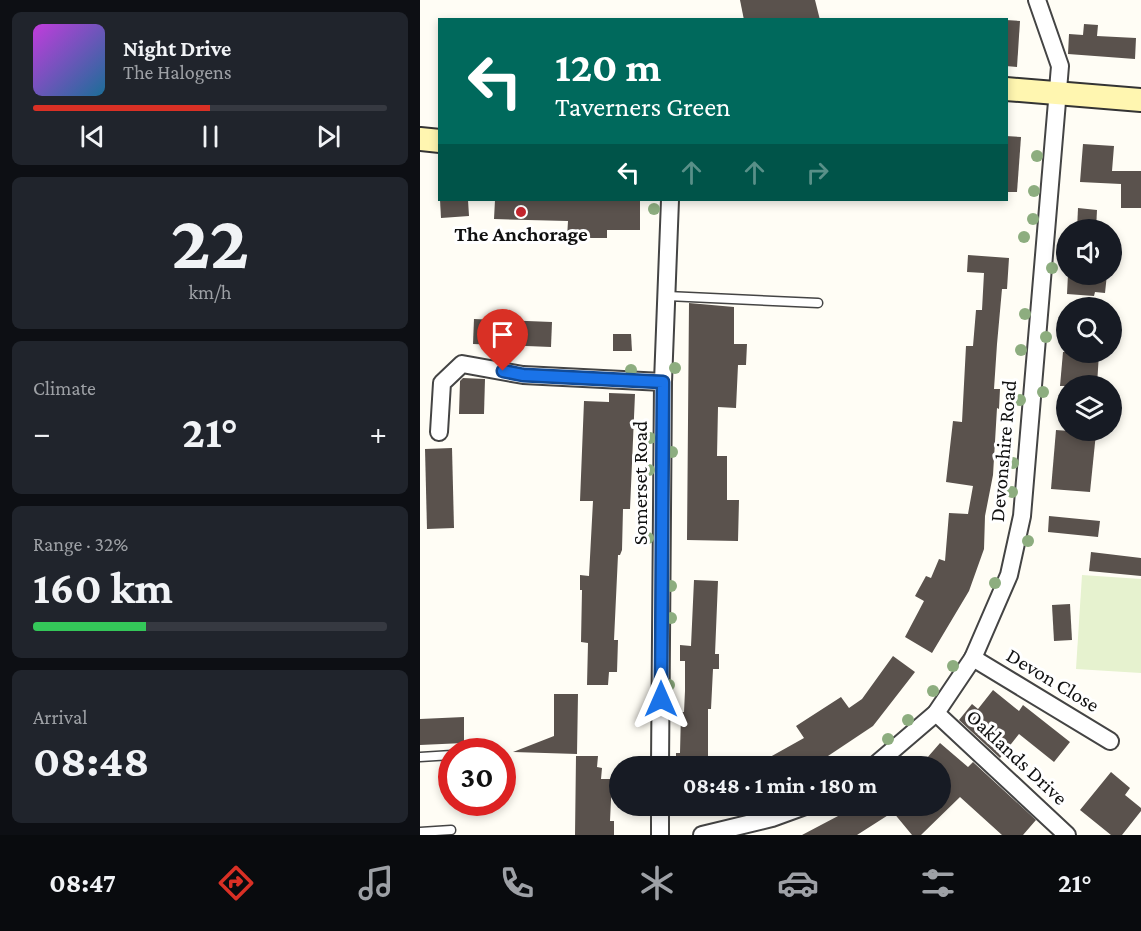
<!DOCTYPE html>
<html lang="en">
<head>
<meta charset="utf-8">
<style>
	body { margin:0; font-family:"Crimson Pro",serif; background:#20242c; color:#f1f3f6; height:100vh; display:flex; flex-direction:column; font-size:22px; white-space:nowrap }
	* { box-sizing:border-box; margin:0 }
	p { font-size:20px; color:#9ea1a6 }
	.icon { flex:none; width:33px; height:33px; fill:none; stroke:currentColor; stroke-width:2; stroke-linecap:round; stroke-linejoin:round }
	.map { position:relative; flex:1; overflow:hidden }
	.side { display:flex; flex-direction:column; gap:12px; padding:12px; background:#0d0f14; width:420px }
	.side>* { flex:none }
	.banner { position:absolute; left:18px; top:18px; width:570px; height:183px; border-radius:0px; box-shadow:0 3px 9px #0003; background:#00695c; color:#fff; overflow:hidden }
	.controls { position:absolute; left:636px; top:219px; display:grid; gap:12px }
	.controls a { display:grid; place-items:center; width:66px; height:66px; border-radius:50%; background:#171b24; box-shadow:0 3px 9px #0003; font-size:30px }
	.speed { position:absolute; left:18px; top:738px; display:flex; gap:12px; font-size:30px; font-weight:700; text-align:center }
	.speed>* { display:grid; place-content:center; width:78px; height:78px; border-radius:50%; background:#171b24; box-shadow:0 3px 9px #0003; line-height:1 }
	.speed .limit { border:9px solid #d22; background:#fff; color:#111 }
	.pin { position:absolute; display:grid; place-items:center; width:51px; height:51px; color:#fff; margin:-62px -26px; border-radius:50% 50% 50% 0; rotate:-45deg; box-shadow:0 0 6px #0007 }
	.pin .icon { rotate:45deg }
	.me { position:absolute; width:66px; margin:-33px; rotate:0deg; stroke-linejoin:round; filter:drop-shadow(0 0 4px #0008) }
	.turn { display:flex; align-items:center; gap:21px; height:126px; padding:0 18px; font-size:27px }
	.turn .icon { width:78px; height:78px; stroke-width:2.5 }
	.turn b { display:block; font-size:42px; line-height:51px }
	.lanes { display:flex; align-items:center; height:57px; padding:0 18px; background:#0003; justify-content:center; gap:30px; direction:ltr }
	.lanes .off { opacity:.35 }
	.big { font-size:45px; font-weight:700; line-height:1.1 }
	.side .widget { flex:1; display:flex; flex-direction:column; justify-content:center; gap:9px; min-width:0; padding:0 21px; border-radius:9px; background:#20242c }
	.side .dial { align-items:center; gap:0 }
	.dial b { font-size:78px; line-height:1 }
	.song { display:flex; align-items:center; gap:18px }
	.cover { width:72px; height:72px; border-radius:9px; background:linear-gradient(135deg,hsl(290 70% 55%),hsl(200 70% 35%)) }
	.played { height:6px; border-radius:3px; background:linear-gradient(90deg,#d93025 50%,#363941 50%) }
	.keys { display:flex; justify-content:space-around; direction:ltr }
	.heat { display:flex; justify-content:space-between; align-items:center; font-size:33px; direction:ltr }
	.charge { height:9px; border-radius:4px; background:linear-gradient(90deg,#34c759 32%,#363941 0) }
	.trip { position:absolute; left:189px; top:756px; width:342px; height:60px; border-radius:30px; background:#171b24; box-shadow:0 3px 9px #0003; font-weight:700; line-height:60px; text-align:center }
	.menu { display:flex; height:96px; justify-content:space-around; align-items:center; background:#090b0e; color:#9ea1a6 }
	.menu .icon { width:42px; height:42px }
	.menu .current { color:#d93025 }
	.menu b { font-size:27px; color:#f1f3f6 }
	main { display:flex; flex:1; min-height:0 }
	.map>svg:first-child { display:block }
	.pitch { fill:#e6f2cf }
	.building { fill:#5a524d }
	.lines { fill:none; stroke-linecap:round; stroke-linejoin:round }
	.service-casing { stroke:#444; stroke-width:11 }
	.minor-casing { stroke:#444; stroke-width:20 }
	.secondary-casing { stroke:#333; stroke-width:26 }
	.service { stroke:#fff; stroke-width:8 }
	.minor { stroke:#fff; stroke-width:16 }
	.secondary { stroke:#fff6b0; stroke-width:22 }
	.tree { fill:#8dad7f }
	.route-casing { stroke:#114b97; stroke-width:15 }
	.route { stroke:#1a73e8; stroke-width:10 }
	.poi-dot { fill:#c4262e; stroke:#fff; stroke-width:2 }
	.labels { text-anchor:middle; stroke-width:6; stroke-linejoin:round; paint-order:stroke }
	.poi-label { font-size:21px; font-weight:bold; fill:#111; stroke:#fff }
	.street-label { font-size:21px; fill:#111; stroke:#fff }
</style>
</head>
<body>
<main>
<section class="side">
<div class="widget">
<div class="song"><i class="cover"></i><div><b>Night Drive</b><p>The Halogens</p></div></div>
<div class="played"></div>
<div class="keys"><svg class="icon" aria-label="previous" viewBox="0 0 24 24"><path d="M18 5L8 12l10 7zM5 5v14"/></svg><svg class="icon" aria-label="pause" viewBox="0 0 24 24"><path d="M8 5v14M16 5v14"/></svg><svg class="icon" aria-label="next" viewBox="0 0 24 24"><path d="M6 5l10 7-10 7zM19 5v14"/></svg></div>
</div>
<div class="widget dial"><b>22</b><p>km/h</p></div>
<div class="widget"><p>Climate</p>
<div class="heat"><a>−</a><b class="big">21°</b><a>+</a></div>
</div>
<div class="widget"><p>Range · 32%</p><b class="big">160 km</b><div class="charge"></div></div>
<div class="widget"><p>Arrival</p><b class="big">08:48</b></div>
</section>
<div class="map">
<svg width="721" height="835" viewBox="0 0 721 835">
	<rect width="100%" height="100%" fill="#fffdf5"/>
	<polygon class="pitch" points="662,575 721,579 721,673 656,669"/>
	<g class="building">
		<polygon points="320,0 395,0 400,20 324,20"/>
		<polygon points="586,20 600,21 597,67 586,66"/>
		<polygon points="664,24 678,25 677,36 716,38 715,59 648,54 649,34 663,35"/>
		<polygon points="586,136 601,137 597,192 586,192"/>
		<polygon points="663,144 694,146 692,171 721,171 721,208 701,208 701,184 660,182"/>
		<polygon points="20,200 48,200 49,216 21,218"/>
		<polygon points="75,200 220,200 220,230 187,230 187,238 147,238 148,221 74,219"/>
		<polygon points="658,208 677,210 676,230 657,230"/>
		<polygon points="548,255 589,258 587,289 582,289 577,344 574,389 580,389 579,409 577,408 573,475 565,516 564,549 549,591 512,653 485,637 504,601 495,596 506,576 511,578 519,559 525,561 529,513 548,514 553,486 526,482 533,421 542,422 546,346 553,346 556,310 562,310 564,273 547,272"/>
		<polygon points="648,274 687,274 685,293 675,292 674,296 647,294"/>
		<polygon points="269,303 314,307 314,344 327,344 326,365 318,365 316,408 298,407 297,456 307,456 307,500 319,500 318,541 267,540"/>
		<polygon points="54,319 132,322 131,347 53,344"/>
		<polygon points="193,334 211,334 212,351 193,351"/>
		<polygon points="643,352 679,352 677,386 640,386"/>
		<polygon points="43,378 65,379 64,414 39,414 40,381"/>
		<polygon points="189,393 215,394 210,509 203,509 202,550 200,555 198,555 194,640 198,640 197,672 189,672 188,685 167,685 168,643 161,642 162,590 160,590 160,575 169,576 173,501 160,501 164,401 189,402"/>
		<polygon points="636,430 676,433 670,492 631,489"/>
		<polygon points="32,448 34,528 7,529 5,449"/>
		<polygon points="629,516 680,521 678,537 628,532"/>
		<polygon points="671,552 721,558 721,576 669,571"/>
		<polygon points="274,580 298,581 295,654 299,654 299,669 293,669 291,709 288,709 288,766 256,766 256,753 260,753 261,712 264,712 265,691 265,661 260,661 260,645 271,646"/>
		<polygon points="650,604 652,640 634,641 632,605"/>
		<polygon points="473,656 495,672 453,726 393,766 334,766 384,738 376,726 421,697 429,708 442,699"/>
		<polygon points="573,690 599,711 603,705 650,742 634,762 599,734 580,758 539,720 552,704 558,709"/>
		<polygon points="134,694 158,694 157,754 93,752 134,736"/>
		<polygon points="44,717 44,743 0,745 0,719"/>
		<polygon points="520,743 548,767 553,762 616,820 603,835 582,835 540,797 501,835 492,835 473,812 437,835 382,835 437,806 520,806 520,766 500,766"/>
		<polygon points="156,756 178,756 177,767 182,768 181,779 192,779 190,821 194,821 194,835 155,835"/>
		<polygon points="691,772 710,788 705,795 721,808 721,811 702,835 691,835 660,810"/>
	</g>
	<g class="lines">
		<g class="service-casing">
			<g id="service">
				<polyline points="247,296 398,303"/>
				<polyline points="0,757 32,755"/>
				<polyline points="0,832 31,830"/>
			</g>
		</g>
		<g class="minor-casing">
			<g id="minor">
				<polyline points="19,432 22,383 42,364 103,375 243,382"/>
				<polyline points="553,658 690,741"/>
				<polyline points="516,713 647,835"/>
				<polyline points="240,766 243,382 250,200"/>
				<polyline points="454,766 516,713 553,658 589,575 602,516 640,66 617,0"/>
				<polyline points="240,835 240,806"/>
				<polyline points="282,835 352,818 385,806"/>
			</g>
		</g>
		<g class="secondary-casing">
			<g id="secondary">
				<polyline points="586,89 721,100"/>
				<polyline points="0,139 20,141"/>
			</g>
		</g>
		<use href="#service" class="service"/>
		<use href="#minor" class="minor"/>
		<use href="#secondary" class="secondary"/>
	</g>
	<g class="tree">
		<circle cx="617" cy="156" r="6"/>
		<circle cx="614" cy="191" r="6"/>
		<circle cx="234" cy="209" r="6"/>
		<circle cx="613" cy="219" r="6"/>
		<circle cx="604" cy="237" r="6"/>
		<circle cx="632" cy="268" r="6"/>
		<circle cx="605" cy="314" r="6"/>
		<circle cx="626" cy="337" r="6"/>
		<circle cx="601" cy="350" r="6"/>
		<circle cx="255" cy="368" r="6"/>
		<circle cx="211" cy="370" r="6"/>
		<circle cx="623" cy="392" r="6"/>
		<circle cx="600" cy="400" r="6"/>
		<circle cx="230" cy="438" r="6"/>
		<circle cx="252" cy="452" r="6"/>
		<circle cx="593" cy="463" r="6"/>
		<circle cx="229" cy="470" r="6"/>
		<circle cx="592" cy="492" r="6"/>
		<circle cx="228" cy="538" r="6"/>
		<circle cx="608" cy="541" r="6"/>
		<circle cx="575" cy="583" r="6"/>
		<circle cx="251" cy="586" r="6"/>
		<circle cx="251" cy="618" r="6"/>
		<circle cx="533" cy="666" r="6"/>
		<circle cx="249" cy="685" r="6"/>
		<circle cx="513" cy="691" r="6"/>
		<circle cx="488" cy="720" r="6"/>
		<circle cx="468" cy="739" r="6"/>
	</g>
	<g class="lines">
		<g class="route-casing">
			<polyline id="route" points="83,371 103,375 243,382 241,699"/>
		</g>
		<use href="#route" class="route"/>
	</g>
	<circle class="poi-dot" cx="101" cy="212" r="6"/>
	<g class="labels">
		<g class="poi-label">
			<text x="101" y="241">The Anchorage</text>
		</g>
		<g class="street-label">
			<text transform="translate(583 451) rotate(-85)" y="7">Devonshire Road</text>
			<text transform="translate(220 483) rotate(-90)" y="7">Somerset Road</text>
			<text transform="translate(633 680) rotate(31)" y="7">Devon Close</text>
			<text transform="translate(597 757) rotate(43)" y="7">Oaklands Drive</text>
		</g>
	</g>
</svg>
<div class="controls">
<a><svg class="icon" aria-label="sound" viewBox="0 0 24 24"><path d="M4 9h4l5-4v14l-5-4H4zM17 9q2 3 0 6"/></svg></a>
<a><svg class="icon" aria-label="search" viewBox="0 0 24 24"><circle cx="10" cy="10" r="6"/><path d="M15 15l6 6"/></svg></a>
<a><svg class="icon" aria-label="layers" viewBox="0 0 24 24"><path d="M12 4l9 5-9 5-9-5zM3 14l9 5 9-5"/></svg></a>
</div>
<div class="speed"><div class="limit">30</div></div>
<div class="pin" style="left:83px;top:371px;background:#d93025"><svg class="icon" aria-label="arrive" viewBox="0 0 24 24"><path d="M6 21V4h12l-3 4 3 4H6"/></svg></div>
<svg class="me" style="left:241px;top:699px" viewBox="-20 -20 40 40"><path d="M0-17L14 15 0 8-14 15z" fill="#1a73e8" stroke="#fff" stroke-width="4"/></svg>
<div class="trip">08:48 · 1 min · 180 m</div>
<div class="banner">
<div class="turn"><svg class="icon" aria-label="left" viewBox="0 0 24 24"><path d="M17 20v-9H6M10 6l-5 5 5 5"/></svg><div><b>120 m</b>Taverners Green</div></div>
<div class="lanes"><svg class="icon" aria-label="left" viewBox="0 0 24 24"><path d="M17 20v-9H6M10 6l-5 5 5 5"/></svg><svg class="icon off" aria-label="ahead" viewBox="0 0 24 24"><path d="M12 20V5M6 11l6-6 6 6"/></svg><svg class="icon off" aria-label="ahead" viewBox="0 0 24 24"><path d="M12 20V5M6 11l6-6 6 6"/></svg><svg class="icon off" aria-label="right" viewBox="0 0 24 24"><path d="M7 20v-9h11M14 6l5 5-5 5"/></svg></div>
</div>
</div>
</main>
<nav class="menu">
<b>08:47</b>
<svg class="icon current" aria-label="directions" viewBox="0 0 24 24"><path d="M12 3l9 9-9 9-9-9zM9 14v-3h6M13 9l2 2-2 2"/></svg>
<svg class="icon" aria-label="music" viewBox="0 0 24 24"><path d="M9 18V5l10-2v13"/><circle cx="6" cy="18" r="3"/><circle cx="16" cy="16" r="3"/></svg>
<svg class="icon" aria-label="phone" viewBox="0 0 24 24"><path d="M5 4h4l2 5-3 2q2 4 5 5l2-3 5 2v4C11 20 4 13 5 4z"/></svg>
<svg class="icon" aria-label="climate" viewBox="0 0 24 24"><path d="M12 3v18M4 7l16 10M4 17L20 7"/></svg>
<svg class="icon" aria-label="car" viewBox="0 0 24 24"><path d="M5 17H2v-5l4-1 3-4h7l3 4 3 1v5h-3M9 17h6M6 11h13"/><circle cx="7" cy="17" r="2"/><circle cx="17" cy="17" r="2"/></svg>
<svg class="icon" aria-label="filters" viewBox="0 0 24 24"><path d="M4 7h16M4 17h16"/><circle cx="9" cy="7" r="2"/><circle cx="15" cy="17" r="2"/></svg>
<b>21°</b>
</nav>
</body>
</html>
